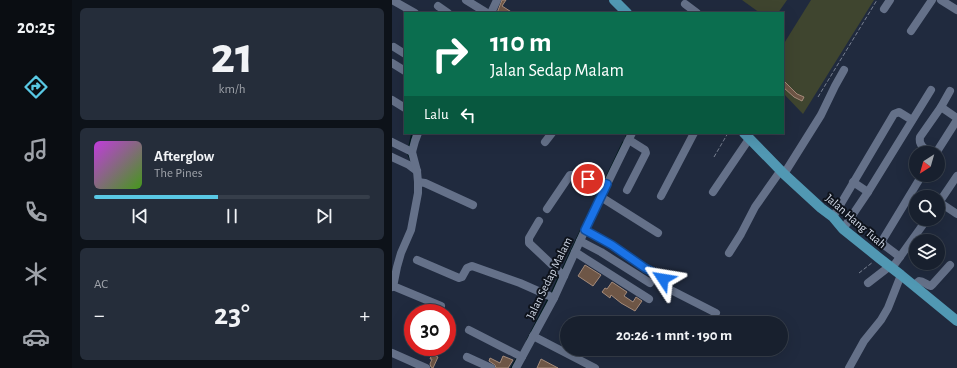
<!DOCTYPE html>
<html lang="id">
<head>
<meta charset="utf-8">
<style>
	body { margin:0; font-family:"Alegreya Sans",sans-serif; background:#252d3a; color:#f1f3f6; height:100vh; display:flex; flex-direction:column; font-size:15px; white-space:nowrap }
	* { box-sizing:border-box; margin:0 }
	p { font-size:13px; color:#9fa3aa }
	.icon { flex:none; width:22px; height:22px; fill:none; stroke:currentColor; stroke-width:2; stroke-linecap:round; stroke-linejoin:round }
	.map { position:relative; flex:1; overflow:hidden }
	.panel { display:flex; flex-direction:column; gap:8px; padding:8px; background:#0d1219; width:320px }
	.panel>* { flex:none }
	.hud { position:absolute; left:12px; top:12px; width:380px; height:122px; border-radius:0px; box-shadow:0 4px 16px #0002,0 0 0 1px #363e4a; background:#0b6e4f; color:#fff; overflow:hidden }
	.needle { width:26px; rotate:217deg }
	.tools { position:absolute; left:517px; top:146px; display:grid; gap:8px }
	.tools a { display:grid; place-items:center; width:36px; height:36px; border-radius:50%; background:#18202e; box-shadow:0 4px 16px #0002,0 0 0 1px #363e4a; font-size:20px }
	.speed { position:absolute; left:12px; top:304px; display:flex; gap:8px; font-size:20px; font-weight:700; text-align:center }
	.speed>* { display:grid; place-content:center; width:52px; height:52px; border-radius:50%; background:#18202e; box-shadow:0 4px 16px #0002,0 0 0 1px #363e4a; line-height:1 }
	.speed .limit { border:6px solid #d22; background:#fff; color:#111 }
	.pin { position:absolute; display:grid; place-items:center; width:34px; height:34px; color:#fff; margin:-17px; border:2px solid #fff; border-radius:50%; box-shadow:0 1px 4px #0007 }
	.me { position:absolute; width:44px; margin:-22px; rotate:303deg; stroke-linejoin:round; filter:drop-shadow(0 0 3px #0008) }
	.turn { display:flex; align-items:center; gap:14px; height:84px; padding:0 20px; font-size:18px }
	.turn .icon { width:52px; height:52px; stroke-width:2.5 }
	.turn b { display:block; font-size:28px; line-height:34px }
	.then { display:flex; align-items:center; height:38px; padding:0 20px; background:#0003; gap:8px; font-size:15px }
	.big { font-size:30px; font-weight:700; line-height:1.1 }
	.panel .tile { flex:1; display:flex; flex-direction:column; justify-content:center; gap:6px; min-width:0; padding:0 14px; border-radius:6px; background:#252d3a }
	.panel .dial { align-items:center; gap:0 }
	.dial b { font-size:52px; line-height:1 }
	.song { display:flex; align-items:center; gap:12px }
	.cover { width:48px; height:48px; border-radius:6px; background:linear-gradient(135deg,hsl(290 70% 55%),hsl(100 70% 35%)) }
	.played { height:4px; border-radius:2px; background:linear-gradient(90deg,#59c8e4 45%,#363e4a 45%) }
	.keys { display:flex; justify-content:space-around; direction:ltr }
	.heat { display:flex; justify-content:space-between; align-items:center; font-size:22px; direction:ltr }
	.trip { position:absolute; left:168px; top:316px; width:228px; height:40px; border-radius:20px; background:#18202e; box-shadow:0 4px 16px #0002,0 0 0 1px #363e4a; font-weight:700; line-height:40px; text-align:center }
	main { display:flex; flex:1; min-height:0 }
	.dock { display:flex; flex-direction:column; width:72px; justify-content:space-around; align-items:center; background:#0a0d12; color:#9fa3aa }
	.dock .icon { width:28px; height:28px }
	.dock .on { color:#59c8e4 }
	.dock b { font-size:18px; color:#f1f3f6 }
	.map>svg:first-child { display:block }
	.green { fill:#3f452f }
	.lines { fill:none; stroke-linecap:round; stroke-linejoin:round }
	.stream { stroke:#01191b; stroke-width:1.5 }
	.building { fill:#6e5646; stroke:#a58b7a }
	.path { stroke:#798192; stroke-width:1; stroke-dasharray:4 2; stroke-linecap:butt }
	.minor { stroke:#657189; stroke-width:8 }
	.major { stroke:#5198b3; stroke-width:10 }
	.route-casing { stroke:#114b97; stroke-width:10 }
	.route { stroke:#1a73e8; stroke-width:7 }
	.labels { text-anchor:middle; stroke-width:4; stroke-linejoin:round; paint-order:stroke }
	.street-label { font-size:12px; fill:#d2d9e7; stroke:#0e131c }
</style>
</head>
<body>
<main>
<nav class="dock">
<b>20:25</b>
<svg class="icon on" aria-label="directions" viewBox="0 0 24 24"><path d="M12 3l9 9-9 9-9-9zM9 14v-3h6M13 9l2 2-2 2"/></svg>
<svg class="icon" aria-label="music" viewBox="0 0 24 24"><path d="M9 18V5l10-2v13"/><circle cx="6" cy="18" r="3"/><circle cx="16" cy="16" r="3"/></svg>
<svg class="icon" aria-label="phone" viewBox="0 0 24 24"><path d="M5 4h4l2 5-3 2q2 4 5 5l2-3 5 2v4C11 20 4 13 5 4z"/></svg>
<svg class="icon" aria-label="climate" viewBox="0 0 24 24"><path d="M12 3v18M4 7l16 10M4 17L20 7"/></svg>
<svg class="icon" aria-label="car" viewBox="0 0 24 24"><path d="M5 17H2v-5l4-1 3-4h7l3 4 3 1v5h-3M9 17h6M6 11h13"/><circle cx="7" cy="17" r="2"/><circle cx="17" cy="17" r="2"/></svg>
</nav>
<section class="panel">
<div class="tile dial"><b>21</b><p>km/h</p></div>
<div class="tile">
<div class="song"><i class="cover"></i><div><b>Afterglow</b><p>The Pines</p></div></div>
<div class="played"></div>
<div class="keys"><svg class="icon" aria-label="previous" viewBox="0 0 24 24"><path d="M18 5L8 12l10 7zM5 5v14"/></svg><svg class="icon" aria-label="pause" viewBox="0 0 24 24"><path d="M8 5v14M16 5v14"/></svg><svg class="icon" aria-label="next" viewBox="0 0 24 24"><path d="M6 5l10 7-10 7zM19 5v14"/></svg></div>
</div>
<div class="tile"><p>AC</p>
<div class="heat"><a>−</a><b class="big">23°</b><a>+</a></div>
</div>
</section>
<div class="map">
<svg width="565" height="368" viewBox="0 0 565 368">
	<rect width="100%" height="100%" fill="#202a3e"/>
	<g class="green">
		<polygon points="350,0 395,0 386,13 368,13"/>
		<polygon points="419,0 482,0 411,114 391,93 391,45"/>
	</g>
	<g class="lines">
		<g class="stream">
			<polyline points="234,137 235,133"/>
			<polyline points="17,147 20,133"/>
			<polyline points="15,152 19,161"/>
			<polyline points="212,182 231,142"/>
			<polyline points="170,270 209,187"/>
			<polyline points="159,294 167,276"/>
			<polyline points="135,340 156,299"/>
			<polyline points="119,368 124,359"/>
		</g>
	</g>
	<g class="building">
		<polygon points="110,0 114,0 110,6 121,13 105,13"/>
		<polygon points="391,80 405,94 412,97 410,101 402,97 391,87"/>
		<polygon points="193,265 209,275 201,286 186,276"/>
		<polygon points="220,282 235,292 232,296 241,302 244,297 250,301 243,311 229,303 219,295 218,298 210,292 213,288 215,289"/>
		<polygon points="40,354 46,357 41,368 39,367 38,364 40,359 38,359"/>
		<polygon points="111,356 121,360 116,368 104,368 103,365 97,361 98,358 108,363"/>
		<polygon points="149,359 166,368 145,368"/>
	</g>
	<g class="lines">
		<g class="path">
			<polyline points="426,97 485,0"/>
			<polyline points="322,157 336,133"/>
			<polyline points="467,273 481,262"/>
		</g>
		<g class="minor">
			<polyline points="0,0 23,13"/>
			<polyline points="74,0 95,13"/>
			<polyline points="549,0 565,10"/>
			<polyline points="293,4 305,13"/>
			<polyline points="46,6 56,13"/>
			<polyline points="492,9 498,0"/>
			<polyline points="99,13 105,0"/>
			<polyline points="519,31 540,0"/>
			<polyline points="2,47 13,54"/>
			<polyline points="0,63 13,71"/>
			<polyline points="0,100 13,108"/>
			<polyline points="549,107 565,118"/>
			<polyline points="0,142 20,152"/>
			<polyline points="153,142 160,133"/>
			<path d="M539 153C533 149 526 145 528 137L549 107 558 91"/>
			<polyline points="544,153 565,120"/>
			<polyline points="0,157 17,165 25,171"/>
			<polyline points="392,174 429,115 443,86 452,70"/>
			<polyline points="26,182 33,183 81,205"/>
			<polyline points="461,182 476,192"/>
			<polyline points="235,190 254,153 253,150 237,140"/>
			<polyline points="321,192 357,139"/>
			<polyline points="269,196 302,133"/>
			<polyline points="209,197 266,233"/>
			<polyline points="547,202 565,214"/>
			<polyline points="546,204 565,176"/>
			<polyline points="155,209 178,175 182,175 215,185"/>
			<polyline points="441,217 502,114 507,112 520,120"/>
			<polyline points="147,221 137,238 137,243 172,276"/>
			<polyline points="451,229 476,192 539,90"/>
			<polyline points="193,230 220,245 253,268 270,277 271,279 269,284 273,287 324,313"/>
			<polyline points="188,241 209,252 258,283"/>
			<polyline points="183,252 257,299"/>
			<polyline points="337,253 349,234 363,207 389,170"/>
			<polyline points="508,257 492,245 490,241 530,175"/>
			<polyline points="25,260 67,278 70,277 75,268 80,266 128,283 162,298"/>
			<polyline points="500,268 535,219"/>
			<polyline points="476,283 498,266"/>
			<path d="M522 285 527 281C532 281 534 285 539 286L540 285 558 265"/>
			<polyline points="1,286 49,306"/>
			<polyline points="0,287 2,282 5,267 9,253 19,230 26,193 26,182 25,171 20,152 23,141 26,133"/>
			<polyline points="77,330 130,357"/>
			<polyline points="141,336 203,368"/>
			<polyline points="0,353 34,368"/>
			<polyline points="75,357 99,368"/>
			<polyline points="124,368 162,298 198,219 240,133"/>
			<polyline points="457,368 472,341 489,320 496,308 509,275"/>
		</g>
		<g class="major">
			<polyline points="222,0 235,13"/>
			<polyline points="352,133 392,174 429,208 441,217 451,229 487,258 509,275 565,321"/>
		</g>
	</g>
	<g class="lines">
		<g class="route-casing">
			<polyline id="route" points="196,179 215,184 193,230 220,245 253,268 270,277 271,279"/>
		</g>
		<use href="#route" class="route"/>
	</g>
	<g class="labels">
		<g class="street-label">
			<text transform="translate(464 221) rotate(41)" y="4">Jalan Hang Tuah</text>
			<text transform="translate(157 278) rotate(-64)" y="4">Jalan Sedap Malam</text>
		</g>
	</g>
</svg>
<div class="tools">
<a><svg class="needle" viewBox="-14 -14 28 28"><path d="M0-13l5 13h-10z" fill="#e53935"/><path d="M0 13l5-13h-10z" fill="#9fa3aa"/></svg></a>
<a><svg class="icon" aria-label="search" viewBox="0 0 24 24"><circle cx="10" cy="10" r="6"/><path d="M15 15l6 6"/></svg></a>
<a><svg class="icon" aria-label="layers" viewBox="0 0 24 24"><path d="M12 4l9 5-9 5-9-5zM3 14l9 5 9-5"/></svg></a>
</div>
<div class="speed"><div class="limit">30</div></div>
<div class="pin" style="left:196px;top:179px;background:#d93025"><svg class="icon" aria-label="arrive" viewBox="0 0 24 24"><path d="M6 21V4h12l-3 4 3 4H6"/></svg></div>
<svg class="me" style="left:271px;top:279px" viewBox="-20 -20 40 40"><path d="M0-17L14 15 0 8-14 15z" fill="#1a73e8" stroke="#fff" stroke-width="4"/></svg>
<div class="trip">20:26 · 1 mnt · 190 m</div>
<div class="hud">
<div class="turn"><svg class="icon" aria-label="right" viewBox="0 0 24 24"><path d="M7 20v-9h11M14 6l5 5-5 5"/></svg><div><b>110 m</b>Jalan Sedap Malam</div></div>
<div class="then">Lalu<svg class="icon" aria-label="left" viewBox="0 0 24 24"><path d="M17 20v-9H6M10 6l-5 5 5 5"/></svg></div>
</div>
</div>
</main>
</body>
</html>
